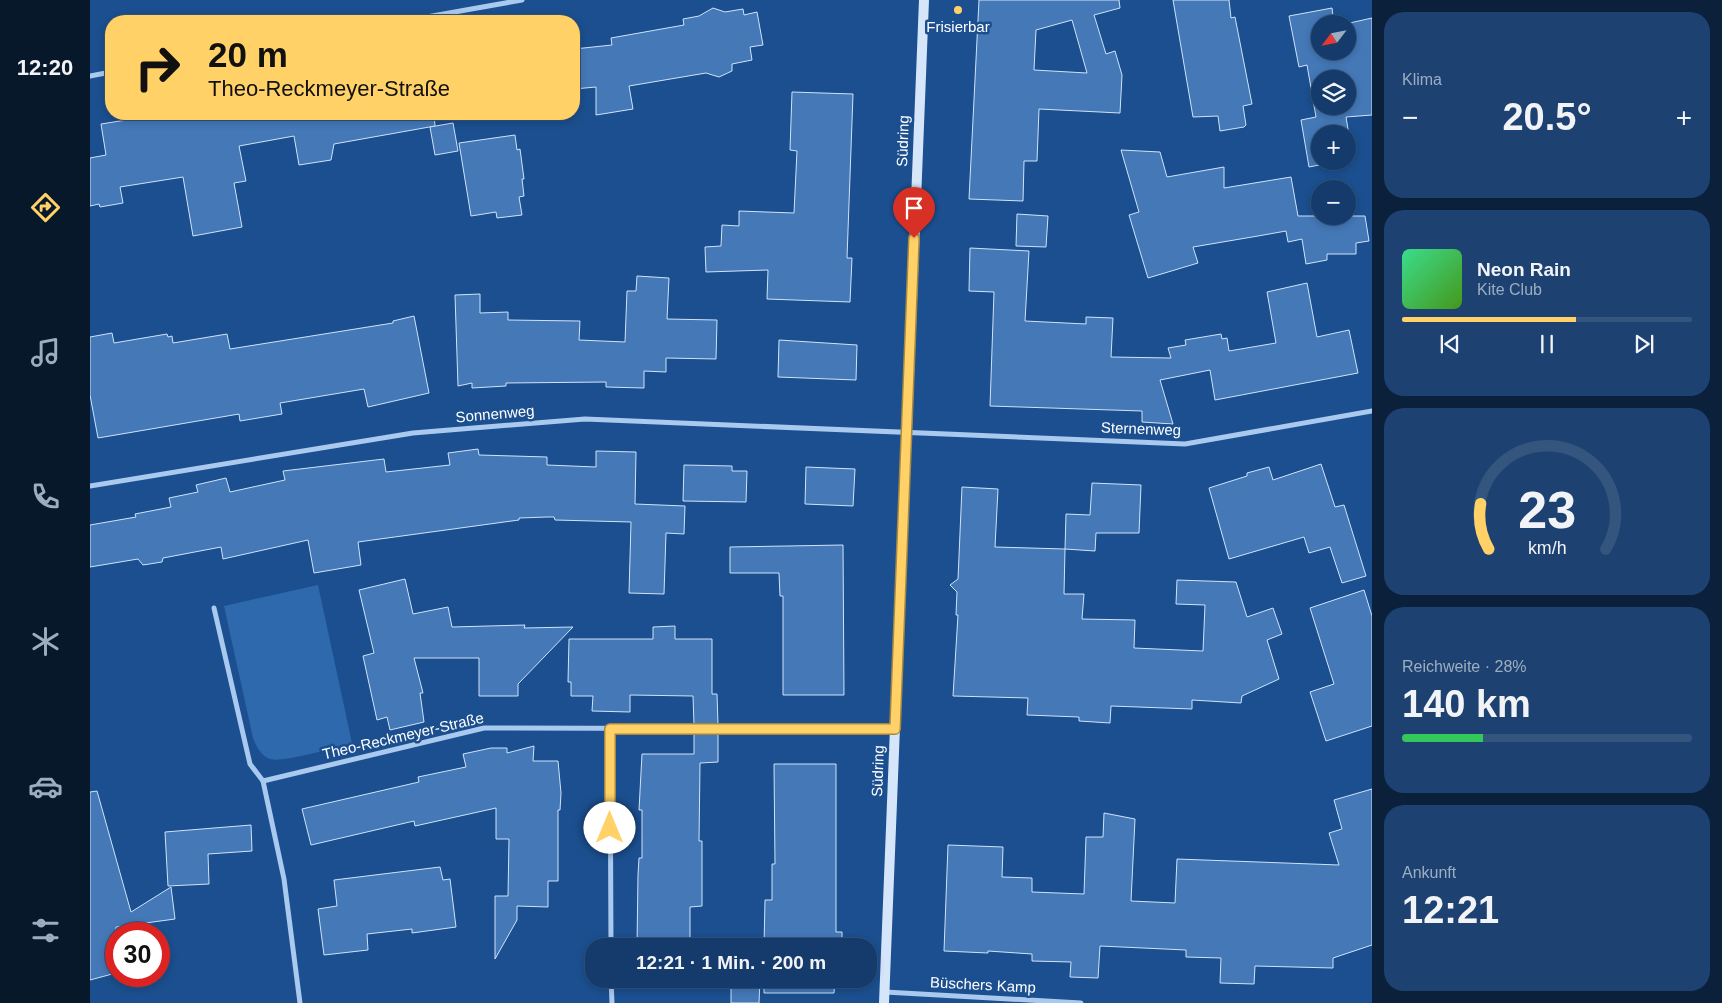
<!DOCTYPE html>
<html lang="de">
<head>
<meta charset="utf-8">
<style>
	body { margin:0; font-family:Helvetica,sans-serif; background:#1d4271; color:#f1f3f6; height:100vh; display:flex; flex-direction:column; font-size:19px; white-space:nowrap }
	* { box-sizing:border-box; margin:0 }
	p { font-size:16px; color:#9dadc1 }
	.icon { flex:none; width:28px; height:28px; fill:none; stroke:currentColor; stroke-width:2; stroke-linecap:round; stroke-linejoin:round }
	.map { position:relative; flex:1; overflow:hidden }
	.sheet { display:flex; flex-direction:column; gap:12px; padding:12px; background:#0b203b; width:350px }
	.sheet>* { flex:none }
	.top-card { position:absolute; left:15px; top:15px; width:475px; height:105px; border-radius:20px; box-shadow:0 2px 8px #0003,0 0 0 1px #33557e; background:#ffd166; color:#111; overflow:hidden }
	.needle { width:32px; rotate:238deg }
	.controls { position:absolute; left:1221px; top:15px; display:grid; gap:10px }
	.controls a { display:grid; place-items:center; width:45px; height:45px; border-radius:50%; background:#143b6b; box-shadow:0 2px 8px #0003,0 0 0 1px #33557e; font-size:25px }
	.speed { position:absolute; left:15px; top:922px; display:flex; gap:10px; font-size:25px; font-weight:700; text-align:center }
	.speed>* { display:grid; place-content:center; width:65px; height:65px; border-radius:50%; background:#143b6b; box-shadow:0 2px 8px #0003,0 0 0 1px #33557e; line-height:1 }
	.speed .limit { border:8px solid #d22; background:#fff; color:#111 }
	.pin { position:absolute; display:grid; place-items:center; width:42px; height:42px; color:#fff; margin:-51px -21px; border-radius:50% 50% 50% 0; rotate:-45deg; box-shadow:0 0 5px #0007 }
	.pin .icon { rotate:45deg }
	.me { position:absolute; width:55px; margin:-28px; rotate:0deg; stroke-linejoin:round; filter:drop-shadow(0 0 4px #0008) }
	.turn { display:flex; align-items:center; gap:18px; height:105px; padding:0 20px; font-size:22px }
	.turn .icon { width:65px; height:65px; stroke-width:2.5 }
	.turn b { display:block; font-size:35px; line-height:42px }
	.big { font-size:38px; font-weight:600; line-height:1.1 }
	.sheet .widget { flex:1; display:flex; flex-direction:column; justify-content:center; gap:8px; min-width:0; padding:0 18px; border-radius:20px; background:#1d4271 }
	.sheet .dial { align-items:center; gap:0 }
	.dial svg { height:130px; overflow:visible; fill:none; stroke:#33557e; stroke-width:7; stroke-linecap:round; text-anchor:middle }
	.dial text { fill:#f1f3f6; stroke:none }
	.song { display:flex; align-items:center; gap:15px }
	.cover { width:60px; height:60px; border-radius:8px; background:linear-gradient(135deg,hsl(150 70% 55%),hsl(100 70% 35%)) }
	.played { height:5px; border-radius:2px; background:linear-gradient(90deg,#ffd166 60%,#33557e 60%) }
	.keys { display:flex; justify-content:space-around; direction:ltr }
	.heat { display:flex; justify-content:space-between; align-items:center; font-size:28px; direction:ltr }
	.charge { height:8px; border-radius:4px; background:linear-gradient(90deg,#34c759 28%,#33557e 0) }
	.trip { position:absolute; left:495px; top:938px; width:292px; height:50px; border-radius:20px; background:#143b6b; box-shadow:0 2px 8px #0003,0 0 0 1px #33557e; font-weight:600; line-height:50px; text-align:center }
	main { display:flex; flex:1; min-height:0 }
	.tab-bar { display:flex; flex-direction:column; width:90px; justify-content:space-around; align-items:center; background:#08182b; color:#9dadc1 }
	.tab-bar .icon { width:35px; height:35px }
	.tab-bar .on { color:#ffd166 }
	.tab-bar b { font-size:22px; color:#f1f3f6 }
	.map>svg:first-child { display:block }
	.green { fill:#2e69ad }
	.building { fill:#4478b7; stroke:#cfe3fa; fill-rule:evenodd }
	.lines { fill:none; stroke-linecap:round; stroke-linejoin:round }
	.street { stroke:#a9c9ee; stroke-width:5 }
	.secondary { stroke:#d6e6fa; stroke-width:10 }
	.route-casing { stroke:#a68842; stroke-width:12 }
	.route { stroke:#ffd166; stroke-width:9 }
	.poi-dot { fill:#ffd166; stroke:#1b4f8f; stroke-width:2 }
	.labels { text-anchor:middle; stroke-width:5; stroke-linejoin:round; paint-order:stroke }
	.poi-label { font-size:15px; fill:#fff; stroke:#1b4f8f }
	.street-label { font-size:15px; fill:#fff; stroke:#1b4f8f }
</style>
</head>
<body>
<main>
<nav class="tab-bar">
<b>12:20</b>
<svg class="icon on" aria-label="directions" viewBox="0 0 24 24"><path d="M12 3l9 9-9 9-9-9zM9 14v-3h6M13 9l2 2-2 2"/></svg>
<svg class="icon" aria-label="music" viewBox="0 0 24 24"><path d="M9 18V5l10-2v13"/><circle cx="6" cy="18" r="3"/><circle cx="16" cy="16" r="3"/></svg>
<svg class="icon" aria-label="phone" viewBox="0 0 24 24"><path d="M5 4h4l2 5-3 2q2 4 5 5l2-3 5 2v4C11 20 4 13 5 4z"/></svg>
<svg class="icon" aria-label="climate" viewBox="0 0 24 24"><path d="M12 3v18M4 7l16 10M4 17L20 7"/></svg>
<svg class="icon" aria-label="car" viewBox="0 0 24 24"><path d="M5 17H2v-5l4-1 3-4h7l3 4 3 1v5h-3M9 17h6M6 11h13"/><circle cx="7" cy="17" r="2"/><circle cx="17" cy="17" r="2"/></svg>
<svg class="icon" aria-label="filters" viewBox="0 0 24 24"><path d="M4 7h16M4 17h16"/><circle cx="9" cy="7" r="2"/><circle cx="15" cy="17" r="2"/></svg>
</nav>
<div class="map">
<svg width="1282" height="1003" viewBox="0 0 1282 1003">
	<rect width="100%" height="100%" fill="#1b4f8f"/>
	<path class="green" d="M228 585 262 743C247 747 193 763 180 759 171 756 166 746 163 738L134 606Z"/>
	<g class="building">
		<path d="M889 0H1029L1030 8 1004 15 1016 54 1025 51 1032 75 1030 113 949 109 947 161H934L933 201 879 199ZM982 20 997 73 944 70 946 30Z"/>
		<polygon points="1083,0 1139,0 1141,18 1145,17 1162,104 1153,106 1156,125 1154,127 1130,131 1128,116 1103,117"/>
		<polygon points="623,8 635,12 653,9 654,15 667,12 673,45 660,47 662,60 642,64 642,71 629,77 616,73 539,86 543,109 506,115 506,87 484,89 484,49 522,45 521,38 594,25 593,19 609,16"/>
		<path d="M1242 8 1244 24H1230V51H1258V24H1255L1282 18V115L1256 117 1263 159 1258 160V134H1230V161H1250L1219 167 1211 120 1226 117 1217 65 1209 67 1199 16ZM1230 79H1258V106H1230Z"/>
		<polygon points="702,92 763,94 757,258 762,258 760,302 677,299 678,270 616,272 615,247 631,246 632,225 649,226 649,211 704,213 707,151 700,150"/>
		<polygon points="74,114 344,114 345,126 244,144 241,160 209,165 204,136 149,146 156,181 144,183 152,227 103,236 93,177 30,187 33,203 10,207 9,204 0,206 0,158 16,155 11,124"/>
		<polygon points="363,123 368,151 345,155 340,127"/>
		<polygon points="425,135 427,150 430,149 434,179 432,179 434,196 429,197 432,215 407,218 406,212 381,216 369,143"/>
		<polygon points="1031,150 1070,152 1077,177 1134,167 1134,188 1201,177 1208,216 1275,216 1279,241 1266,243 1266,254 1237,254 1237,260 1216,264 1212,239 1198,242 1196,231 1168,236 1103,247 1108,263 1058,278 1039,215 1049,212"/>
		<polygon points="927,214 958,216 956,247 926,246"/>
		<polygon points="880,248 939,251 935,321 996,324 996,317 1023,318 1021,357 1081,358 1078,348 1096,345 1095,340 1131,334 1132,339 1137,338 1139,351 1186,343 1177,292 1217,283 1227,337 1259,330 1268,373 1125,400 1120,370 1070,380 1083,424 1052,422 1052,411 900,406 904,292 879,291"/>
		<polygon points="547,276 579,278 577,319 627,320 626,359 576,358 576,372 554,371 554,388 516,387 516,382 416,383 416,386 382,388 382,383 368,386 365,295 390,294 390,313 418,312 418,320 490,321 489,340 535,342 537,291 546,291"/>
		<polygon points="324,316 339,393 278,407 274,389 190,403 192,414 150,421 149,414 8,438 0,395 0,337 22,333 24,343 77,334 78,337 82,336 83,343 137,334 140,349 303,323 303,321"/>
		<polygon points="689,340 767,345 766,380 688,377"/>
		<polygon points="388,449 389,455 457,457 457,465 506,467 506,451 546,452 545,504 595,506 594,534 576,533 574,594 539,593 541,522 465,520 464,517 457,517 429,518 429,520 268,542 271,565 224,573 218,540 133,559 131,547 73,558 72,562 53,565 48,559 0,567 0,525 46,517 45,514 81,507 79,498 108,492 106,485 136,478 140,492 195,480 193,471 294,459 296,472 360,465 358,453"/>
		<polygon points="1231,464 1245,507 1254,505 1276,576 1252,583 1240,547 1219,553 1214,537 1139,559 1119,488 1157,476 1157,473 1179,467 1183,480"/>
		<polygon points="594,465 642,466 642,471 657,471 656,502 593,501"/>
		<polygon points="716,467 765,469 763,506 715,504"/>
		<polygon points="1002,483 1051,485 1049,533 1006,533 1005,551 975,549 974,594 994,594 992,619 1045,620 1044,648 1113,651 1115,605 1086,604 1087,580 1146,582 1157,617 1183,608 1192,634 1177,640 1189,679 1152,696 1151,703 1102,700 1102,709 1021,706 1020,723 989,721 989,717 937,715 938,698 863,696 868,615 866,615 867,592 860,585 868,579 872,487 908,489 905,547 975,549 976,514 1000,515"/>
		<polygon points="753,545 754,695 693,695 693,596 690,596 689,573 640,573 640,547"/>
		<polygon points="315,579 323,614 358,607 362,627 435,625 434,628 483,627 428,684 428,696 389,696 389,658 324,658 333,693 330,693 334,722 300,730 297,717 287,720 273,656 284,653 269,590"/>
		<polygon points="1274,590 1282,616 1282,726 1236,741 1220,692 1244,684 1220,608"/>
		<polygon points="585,626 585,639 622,639 622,694 627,694 628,724 604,724 603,696 540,695 540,712 502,711 503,696 481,696 481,682 478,682 479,639 563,639 563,627"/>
		<polygon points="604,733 628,733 628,762 610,763 609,841 612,841 612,906 600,907 600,946 547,946 548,875 549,858 552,858 552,810 549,810 552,754 604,754"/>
		<polygon points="444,746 443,761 468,761 471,793 470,810 468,810 468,881 458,881 458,907 427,906 427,920 405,959 405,896 418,896 419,839 406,839 406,808 325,826 324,821 221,845 212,809 329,782 328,777 376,767 373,754 401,748 417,748 417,753"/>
		<polygon points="684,764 746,764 746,932 752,932 752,946 674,946 675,900 682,900 682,864 685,864"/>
		<polygon points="1282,789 1282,945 1243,958 1243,968 1165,966 1164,984 1130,983 1131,958 1096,957 1096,950 1010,946 1008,978 980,977 981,962 942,961 942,954 898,951 898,953 854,951 858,845 913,847 912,877 942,878 942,892 994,894 996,837 1013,837 1014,813 1045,819 1041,901 1085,903 1087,859 1249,865 1239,833 1252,829 1244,800"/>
		<polygon points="7,791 41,912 81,887 85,919 26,927 26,973 0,980 0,792"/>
		<polygon points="161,825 162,851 118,854 119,884 78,886 75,832"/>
		<polygon points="350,867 353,880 360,879 366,927 322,933 322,929 277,934 278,950 234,955 228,909 247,906 244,880"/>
		<polygon points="547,979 600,979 600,983 547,982"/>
		<polygon points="641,979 670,979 669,1003 641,1003"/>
		<polygon points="674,979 751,979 745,979 744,993 674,993"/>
	</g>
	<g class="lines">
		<g class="street">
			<polyline points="314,21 432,0"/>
			<polyline points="0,76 21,72"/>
			<polyline points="0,486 323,433 495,419 1095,444 1282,411"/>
			<polyline points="124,608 160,764 173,781 194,879 210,1003"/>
			<polyline points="520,729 521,946"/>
			<polyline points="173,781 394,728 805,729"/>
			<polyline points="521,979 522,1003"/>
			<polyline points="795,992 991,1003"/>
		</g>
		<polyline class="secondary" points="794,1003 834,0"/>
	</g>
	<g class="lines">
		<g class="route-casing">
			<polyline id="route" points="520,828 520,729 805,729 824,238"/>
		</g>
		<use href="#route" class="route"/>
	</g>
	<circle class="poi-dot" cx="868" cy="10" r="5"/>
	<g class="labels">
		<g class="poi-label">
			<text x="868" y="32">Frisierbar</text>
		</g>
		<g class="street-label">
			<text transform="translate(813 141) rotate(-88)" y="5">Südring</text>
			<text transform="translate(405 414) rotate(-5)" y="5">Sonnenweg</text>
			<text transform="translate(1051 429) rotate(2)" y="5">Sternenweg</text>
			<text transform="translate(313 736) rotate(-13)" y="5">Theo-Reckmeyer-Straße</text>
			<text transform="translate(788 771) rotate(-88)" y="5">Südring</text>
			<text transform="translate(893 985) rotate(3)" y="5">Büschers Kamp</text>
		</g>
	</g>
</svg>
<div class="controls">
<a><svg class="needle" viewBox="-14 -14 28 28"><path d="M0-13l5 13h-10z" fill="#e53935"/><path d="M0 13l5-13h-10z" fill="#9dadc1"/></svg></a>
<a><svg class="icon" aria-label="layers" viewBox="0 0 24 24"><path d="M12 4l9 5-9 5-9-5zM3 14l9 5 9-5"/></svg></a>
<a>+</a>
<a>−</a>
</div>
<div class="speed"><div class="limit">30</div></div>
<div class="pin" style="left:824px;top:238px;background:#d93025"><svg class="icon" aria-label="arrive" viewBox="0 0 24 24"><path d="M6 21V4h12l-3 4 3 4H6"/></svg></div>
<svg class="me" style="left:520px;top:828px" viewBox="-20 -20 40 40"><circle r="19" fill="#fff"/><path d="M0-13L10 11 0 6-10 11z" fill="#ffd166"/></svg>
<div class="trip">12:21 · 1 Min. · 200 m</div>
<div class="top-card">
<div class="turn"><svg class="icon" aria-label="right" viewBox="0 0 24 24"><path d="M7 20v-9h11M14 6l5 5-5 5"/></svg><div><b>20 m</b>Theo-Reckmeyer-Straße</div></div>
</div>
</div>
<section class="sheet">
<div class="widget"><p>Klima</p>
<div class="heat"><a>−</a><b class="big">20.5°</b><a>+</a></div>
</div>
<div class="widget">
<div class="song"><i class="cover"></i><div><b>Neon Rain</b><p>Kite Club</p></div></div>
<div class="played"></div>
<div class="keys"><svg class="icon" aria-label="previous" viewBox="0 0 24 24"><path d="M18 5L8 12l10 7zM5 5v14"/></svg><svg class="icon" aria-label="pause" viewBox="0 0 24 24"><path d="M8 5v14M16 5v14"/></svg><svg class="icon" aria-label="next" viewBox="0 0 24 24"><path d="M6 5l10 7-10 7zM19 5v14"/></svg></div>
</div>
<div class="widget dial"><svg viewBox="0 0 100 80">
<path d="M14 69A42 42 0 1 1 86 69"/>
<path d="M14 69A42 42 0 0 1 9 41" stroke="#ffd166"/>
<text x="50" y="56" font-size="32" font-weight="700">23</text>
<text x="50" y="72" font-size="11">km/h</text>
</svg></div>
<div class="widget"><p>Reichweite · 28%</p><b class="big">140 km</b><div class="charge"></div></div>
<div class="widget"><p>Ankunft</p><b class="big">12:21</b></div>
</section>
</main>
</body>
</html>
